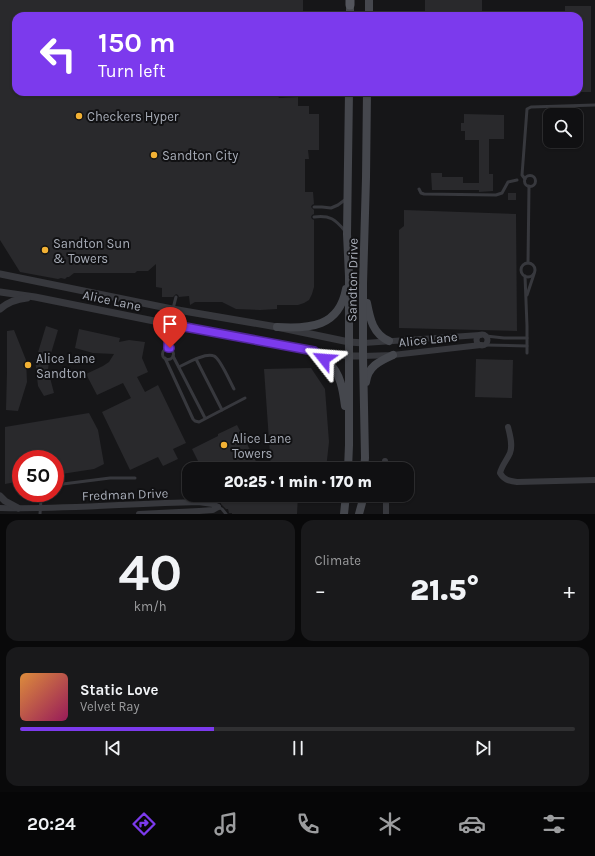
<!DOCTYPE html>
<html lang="en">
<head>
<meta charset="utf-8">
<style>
	body { margin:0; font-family:Karla,sans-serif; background:#19191b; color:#f1f3f6; height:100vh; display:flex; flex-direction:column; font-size:15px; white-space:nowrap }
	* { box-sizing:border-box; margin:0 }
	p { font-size:13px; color:#9c9d9f }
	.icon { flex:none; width:22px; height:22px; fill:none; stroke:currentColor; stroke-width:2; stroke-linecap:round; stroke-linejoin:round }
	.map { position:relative; height:514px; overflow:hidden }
	.details { display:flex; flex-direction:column; gap:6px; padding:6px; background:#09090a; flex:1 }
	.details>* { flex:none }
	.hud { position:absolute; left:12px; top:12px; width:571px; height:84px; border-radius:12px; box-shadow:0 1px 3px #0004,0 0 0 1px #303032; background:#7c3aed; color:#fff; overflow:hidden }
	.buttons { position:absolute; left:543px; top:108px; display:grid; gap:8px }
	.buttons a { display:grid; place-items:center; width:40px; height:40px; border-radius:8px; background:#101012; box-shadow:0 1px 3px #0004,0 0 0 1px #303032; font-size:20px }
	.speed { position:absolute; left:12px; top:450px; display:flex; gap:8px; font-size:20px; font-weight:700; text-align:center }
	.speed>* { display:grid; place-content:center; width:52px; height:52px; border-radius:50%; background:#101012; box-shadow:0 1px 3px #0004,0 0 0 1px #303032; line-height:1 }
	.speed .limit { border:6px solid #d22; background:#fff; color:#111 }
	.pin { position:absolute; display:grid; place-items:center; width:34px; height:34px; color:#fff; margin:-41px -17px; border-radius:50% 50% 50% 0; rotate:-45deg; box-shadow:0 0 4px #0007 }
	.pin .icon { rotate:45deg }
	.me { position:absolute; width:44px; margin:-22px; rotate:298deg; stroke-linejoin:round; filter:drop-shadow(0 0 3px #0008) }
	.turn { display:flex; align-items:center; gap:14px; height:84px; padding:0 20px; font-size:18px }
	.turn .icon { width:52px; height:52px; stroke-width:2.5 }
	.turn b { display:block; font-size:28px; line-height:34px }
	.big { font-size:30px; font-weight:800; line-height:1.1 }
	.details .widget { flex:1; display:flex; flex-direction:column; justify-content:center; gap:6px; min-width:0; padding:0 14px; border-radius:12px; background:#19191b }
	.details .dial { align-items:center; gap:0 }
	.dial b { font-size:52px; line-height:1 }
	.song { display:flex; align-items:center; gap:12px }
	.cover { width:48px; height:48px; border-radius:6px; background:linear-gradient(135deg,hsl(30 70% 55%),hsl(330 70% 35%)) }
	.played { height:4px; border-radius:2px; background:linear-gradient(90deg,#7c3aed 35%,#303032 35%) }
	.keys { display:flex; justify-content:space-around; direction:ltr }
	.heat { display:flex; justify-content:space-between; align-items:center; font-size:22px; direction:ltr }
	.details .tiles { flex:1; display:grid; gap:6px; grid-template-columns:1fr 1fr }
	.widget:last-child { grid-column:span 2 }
	.trip { position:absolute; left:182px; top:462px; width:232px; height:40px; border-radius:12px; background:#101012; box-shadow:0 1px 3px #0004,0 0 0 1px #303032; font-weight:800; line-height:40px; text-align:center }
	.tab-bar { display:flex; height:64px; justify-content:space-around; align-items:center; background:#060607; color:#9c9d9f }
	.tab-bar .icon { width:28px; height:28px }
	.tab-bar .on { color:#7c3aed }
	.tab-bar b { font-size:18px; color:#f1f3f6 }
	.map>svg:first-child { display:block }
	.building { fill:#29292c }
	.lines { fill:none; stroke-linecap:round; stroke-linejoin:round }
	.service { stroke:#37383d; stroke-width:3 }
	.minor { stroke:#37383d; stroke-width:6 }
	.tertiary { stroke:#37383d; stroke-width:7 }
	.secondary { stroke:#45474d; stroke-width:8 }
	.primary { stroke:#53555c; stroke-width:9 }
	.route-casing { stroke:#51269a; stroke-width:10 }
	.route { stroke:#7c3aed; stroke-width:7 }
	.poi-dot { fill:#f2b134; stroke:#111113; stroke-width:1.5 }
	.labels { text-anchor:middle; stroke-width:4; stroke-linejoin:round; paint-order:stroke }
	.poi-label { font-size:13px; fill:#a8adb8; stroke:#111113; text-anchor:start }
	.street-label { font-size:13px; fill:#a8adb8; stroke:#111113 }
</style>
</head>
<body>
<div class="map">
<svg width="595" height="514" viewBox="0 0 595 514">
	<rect width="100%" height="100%" fill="#161618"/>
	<g class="building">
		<polygon points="0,0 303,0 303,16 16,16 16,92 280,92 278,93 277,95 279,98 298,97 298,106 309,106 309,114 319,114 319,150 308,150 309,159 305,159 305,192 313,192 314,204 312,205 311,207 314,210 314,214 312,215 311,217 312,219 314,220 314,287 312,294 309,300 304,303 298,305 277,305 277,309 260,310 236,309 222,302 195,302 190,305 189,296 179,297 178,295 176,294 173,297 162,297 162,288 156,287 156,264 148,271 137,271 135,273 74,273 69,277 67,277 65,279 61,278 58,279 20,272 0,240"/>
		<rect x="425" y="0" width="57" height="16"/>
		<polygon points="565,6 591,6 591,92 579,92 579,16 565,16"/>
		<polygon points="464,114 504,115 504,139 489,139 489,174 493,174 493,191 479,192 479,190 432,190 431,173 442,173 442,177 463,177 463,183 479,183 479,140 465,140 465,131 461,131 461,123 464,123"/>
		<rect x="508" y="193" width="8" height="7"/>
		<polygon points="404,210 516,214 517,331 399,328 399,230 404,226"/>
		<polygon points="46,326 58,330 49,360 48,370 54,393 44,396 38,386 35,359 36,359"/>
		<polygon points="79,329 120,338 119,342 129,340 145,342 142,358 148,372 137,377 145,392 158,385 186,443 173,449 178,459 163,466 158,457 130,470 102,412 131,398 123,383 97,395 86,374 103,366 109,362 114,354 93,353 75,348"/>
		<polygon points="14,330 26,360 27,382 18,411 6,410 7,372 7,331"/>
		<polygon points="476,359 513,360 512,398 475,397"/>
		<polygon points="311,368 325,389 329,442 326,469 271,469 264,369"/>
		<polygon points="89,413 98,430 104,464 94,469 55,475 55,459 21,459 21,481 5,484 5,427"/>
		<polygon points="237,425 260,469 202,469 192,449 218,436 218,434"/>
		<polygon points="221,495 273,495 273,496 273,495 298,495 297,514 232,514 232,513 229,513 228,509 226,509 221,504"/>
	</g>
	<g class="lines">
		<g class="service">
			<polyline points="280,95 347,93"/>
			<circle cx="530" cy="181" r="5.5"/>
			<polyline points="525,179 522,175 527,109 531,107 595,105"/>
			<polyline points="419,189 421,193 424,194 496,195 502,193 508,182 517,180"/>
			<polyline points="314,207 322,207 331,208 338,205 346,199"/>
			<path d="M314 217C330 215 335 219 345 231"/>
			<polyline points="528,263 529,186"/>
			<circle cx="528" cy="270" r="7"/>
			<polyline points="525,276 527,326 527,353"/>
			<polyline points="527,295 534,274"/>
			<polyline points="486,336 504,338 527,338"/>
			<polyline points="485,345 527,346"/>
			<polyline points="168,348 169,324 176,297"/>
			<circle cx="168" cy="354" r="5.5"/>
			<polyline points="173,356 205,418"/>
			<polyline points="165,358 193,419 195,421 199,422 245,398"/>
			<polyline points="196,359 222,410"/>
			<path d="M179 367C187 363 206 352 214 356 220 358 230 382 234 389"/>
			<polyline points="55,485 110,478 135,478"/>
			<polyline points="218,507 222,509 226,514"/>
			<polyline points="40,514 41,500 44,493"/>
		</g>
		<g class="minor">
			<circle cx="482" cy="340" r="5.5"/>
			<polyline points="364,343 480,335"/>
			<polyline points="363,356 393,355 481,345"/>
			<path d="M508 427C510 435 513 445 510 453 507 460 502 465 500 473 504 480 509 481 517 482L595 480"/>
			<polyline points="385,461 385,469"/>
			<polyline points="386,495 386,514"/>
			<path d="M0 508C66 510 132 503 198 502L213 504 218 507"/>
			<polyline points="139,514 199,511 213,510 218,507"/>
		</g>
		<g class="tertiary">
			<polyline points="0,274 172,309 277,327 349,342 364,343"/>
			<polyline points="0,292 35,297 169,324 331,354 349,356 363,356"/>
			<path d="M0 309C8 302 17 299 27 298"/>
			<polyline points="0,496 5,501 18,508"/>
		</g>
		<g class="secondary">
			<polyline points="350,16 350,0"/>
			<polyline points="369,16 369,0"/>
			<path d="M367 303C370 319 373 334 389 341"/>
			<path d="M277 327C310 329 339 327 346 289"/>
			<path d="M314 351C319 355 324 359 329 363 341 374 343 391 345 406"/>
			<path d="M366 382C368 366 380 361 393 355"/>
			<polyline points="348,469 349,445 349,276 347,234 349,92"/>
			<polyline points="364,469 365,458 363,356 363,284 366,178 367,92"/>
			<polyline points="344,514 346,495"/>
			<polyline points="359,514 362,503 362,495"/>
		</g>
		<polyline class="primary" points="350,0 350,5"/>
	</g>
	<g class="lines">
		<g class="route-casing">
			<polyline id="route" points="170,348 168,348 169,324 314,351 324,359"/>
		</g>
		<use href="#route" class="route"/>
	</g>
	<g class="poi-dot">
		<circle cx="79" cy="116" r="4"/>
		<circle cx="154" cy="155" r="4"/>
		<circle cx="45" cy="250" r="4"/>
		<circle cx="28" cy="365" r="4"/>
		<circle cx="224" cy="445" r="4"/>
	</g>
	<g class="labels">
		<g class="poi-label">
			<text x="87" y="121">Checkers Hyper</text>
			<text x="162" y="160">Sandton City</text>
			<text x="53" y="248">Sandton Sun<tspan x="53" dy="15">&amp; Towers</tspan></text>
			<text x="36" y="363">Alice Lane<tspan x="36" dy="15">Sandton</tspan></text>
			<text x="232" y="443">Alice Lane<tspan x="232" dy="15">Towers</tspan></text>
		</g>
		<g class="street-label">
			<text transform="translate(352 280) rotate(-89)" y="5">Sandton Drive</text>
			<text transform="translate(112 300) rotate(12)" y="5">Alice Lane</text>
			<text transform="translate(428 339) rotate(-6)" y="5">Alice Lane</text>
			<text transform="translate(125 494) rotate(-2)" y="5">Fredman Drive</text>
		</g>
	</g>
</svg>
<div class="buttons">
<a><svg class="icon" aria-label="search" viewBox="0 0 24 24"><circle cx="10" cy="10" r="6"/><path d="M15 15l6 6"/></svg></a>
</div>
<div class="speed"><div class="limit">50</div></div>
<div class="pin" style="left:170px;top:348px;background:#d93025"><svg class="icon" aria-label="arrive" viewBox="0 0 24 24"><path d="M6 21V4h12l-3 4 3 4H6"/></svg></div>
<svg class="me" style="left:324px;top:359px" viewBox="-20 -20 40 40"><path d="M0-17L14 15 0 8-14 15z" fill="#7c3aed" stroke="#fff" stroke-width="4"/></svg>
<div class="trip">20:25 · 1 min · 170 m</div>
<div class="hud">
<div class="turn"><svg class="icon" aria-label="left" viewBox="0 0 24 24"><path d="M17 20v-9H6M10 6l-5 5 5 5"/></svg><div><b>150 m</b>Turn left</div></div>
</div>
</div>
<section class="details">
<div class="tiles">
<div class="widget dial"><b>40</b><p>km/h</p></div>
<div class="widget"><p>Climate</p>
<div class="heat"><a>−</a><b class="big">21.5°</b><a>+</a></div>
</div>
<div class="widget">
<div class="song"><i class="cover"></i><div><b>Static Love</b><p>Velvet Ray</p></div></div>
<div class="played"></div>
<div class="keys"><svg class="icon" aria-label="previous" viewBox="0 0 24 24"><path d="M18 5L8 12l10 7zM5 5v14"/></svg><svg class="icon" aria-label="pause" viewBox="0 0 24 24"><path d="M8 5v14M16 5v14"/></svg><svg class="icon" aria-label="next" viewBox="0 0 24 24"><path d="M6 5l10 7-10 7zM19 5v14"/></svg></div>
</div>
</div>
</section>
<nav class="tab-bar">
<b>20:24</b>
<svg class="icon on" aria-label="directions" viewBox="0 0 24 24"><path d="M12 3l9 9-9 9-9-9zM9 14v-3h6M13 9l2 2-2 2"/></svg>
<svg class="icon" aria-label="music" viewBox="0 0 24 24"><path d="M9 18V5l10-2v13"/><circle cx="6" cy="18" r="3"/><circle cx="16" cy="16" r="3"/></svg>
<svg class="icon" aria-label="phone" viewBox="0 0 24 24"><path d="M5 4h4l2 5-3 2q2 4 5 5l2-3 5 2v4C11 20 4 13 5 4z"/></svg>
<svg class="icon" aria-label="climate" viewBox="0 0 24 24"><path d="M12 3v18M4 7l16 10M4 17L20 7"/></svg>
<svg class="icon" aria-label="car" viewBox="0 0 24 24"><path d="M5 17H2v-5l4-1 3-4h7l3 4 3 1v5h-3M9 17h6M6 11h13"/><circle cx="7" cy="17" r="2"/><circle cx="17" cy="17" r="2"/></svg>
<svg class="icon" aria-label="filters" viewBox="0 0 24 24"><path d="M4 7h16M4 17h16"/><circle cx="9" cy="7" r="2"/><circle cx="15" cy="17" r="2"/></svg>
</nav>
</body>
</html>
